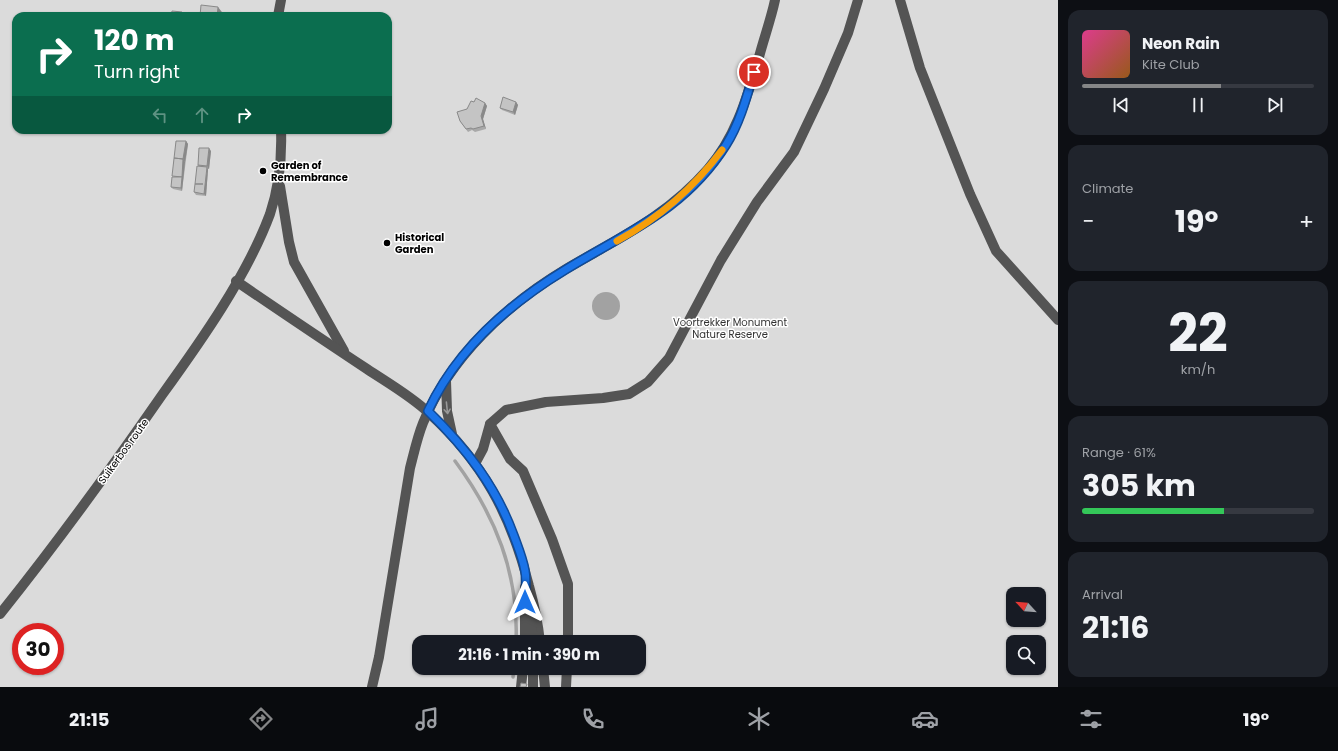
<!DOCTYPE html>
<html lang="en">
<head>
<meta charset="utf-8">
<style>
	body { margin:0; font-family:Poppins,sans-serif; background:#20242c; color:#f1f3f6; height:100vh; display:flex; flex-direction:column; font-size:15px; white-space:nowrap }
	* { box-sizing:border-box; margin:0 }
	p { font-size:13px; color:#9ea1a6 }
	.icon { flex:none; width:22px; height:22px; fill:none; stroke:currentColor; stroke-width:2; stroke-linecap:round; stroke-linejoin:round }
	.map { position:relative; flex:1; overflow:hidden }
	.side { display:flex; flex-direction:column; gap:10px; padding:10px; background:#0d0f14; width:280px }
	.side>* { flex:none }
	.hud { position:absolute; left:12px; top:12px; width:380px; height:122px; border-radius:12px; box-shadow:0 1px 3px #0004; background:#0b6e4f; color:#fff; overflow:hidden }
	.needle { width:26px; rotate:296deg }
	.tools { position:absolute; left:1006px; top:587px; display:grid; gap:8px }
	.tools a { display:grid; place-items:center; width:40px; height:40px; border-radius:8px; background:#171b24; box-shadow:0 1px 3px #0004; font-size:20px }
	.speed { position:absolute; left:12px; top:623px; display:flex; gap:8px; font-size:20px; font-weight:700; text-align:center }
	.speed>* { display:grid; place-content:center; width:52px; height:52px; border-radius:50%; background:#171b24; box-shadow:0 1px 3px #0004; line-height:1 }
	.speed .limit { border:6px solid #d22; background:#fff; color:#111 }
	.pin { position:absolute; display:grid; place-items:center; width:34px; height:34px; color:#fff; margin:-17px; border:2px solid #fff; border-radius:50%; box-shadow:0 1px 4px #0007 }
	.me { position:absolute; width:44px; margin:-22px; rotate:0deg; stroke-linejoin:round; filter:drop-shadow(0 0 3px #0008) }
	.turn { display:flex; align-items:center; gap:14px; height:84px; padding:0 16px; font-size:18px }
	.turn .icon { width:52px; height:52px; stroke-width:2.5 }
	.turn b { display:block; font-size:28px; line-height:34px }
	.lanes { display:flex; align-items:center; height:38px; padding:0 16px; background:#0003; justify-content:center; gap:20px; direction:ltr }
	.lanes .off { opacity:.35 }
	.big { font-size:30px; font-weight:700; line-height:1.1 }
	.side .tile { flex:1; display:flex; flex-direction:column; justify-content:center; gap:6px; min-width:0; padding:0 14px; border-radius:12px; background:#20242c }
	.side .dial { align-items:center; gap:0 }
	.dial b { font-size:52px; line-height:1 }
	.song { display:flex; align-items:center; gap:12px }
	.cover { width:48px; height:48px; border-radius:6px; background:linear-gradient(135deg,hsl(330 70% 55%),hsl(30 70% 35%)) }
	.played { height:4px; border-radius:2px; background:linear-gradient(90deg,#858687 60%,#363941 60%) }
	.keys { display:flex; justify-content:space-around; direction:ltr }
	.heat { display:flex; justify-content:space-between; align-items:center; font-size:22px; direction:ltr }
	.charge { height:6px; border-radius:3px; background:linear-gradient(90deg,#34c759 61%,#363941 0) }
	.trip { position:absolute; left:412px; top:635px; width:234px; height:40px; border-radius:12px; background:#171b24; box-shadow:0 1px 3px #0004; font-weight:700; line-height:40px; text-align:center }
	.tab-bar { display:flex; height:64px; justify-content:space-around; align-items:center; background:#090b0e; color:#9ea1a6 }
	.tab-bar .icon { width:28px; height:28px }
	.tab-bar .selected { color:#858687 }
	.tab-bar b { font-size:18px; color:#f1f3f6 }
	main { display:flex; flex:1; min-height:0 }
	.map>svg:first-child { display:block }
	.green { fill:#dbdbdb; fill-rule:evenodd }
	.water { fill:#a2a2a2 }
	.lines { fill:none; stroke-linecap:round; stroke-linejoin:round }
	.stream { stroke:#a2a2a2; stroke-width:3.5 }
	.minor { stroke:#545454; stroke-width:10 }
	.wall { fill:#a9a9a9 }
	.shaded-wall { fill:#898989 }
	.building { fill:#c4c4c4; stroke:#898989 }
	.oneway { stroke:#989898 }
	.route-casing { stroke:#114b97; stroke-width:10 }
	.route { stroke:#1a73e8; stroke-width:7 }
	.slow { stroke:#f59e0b; stroke-width:7 }
	.poi-dot { fill:#000; stroke:#fff; stroke-width:1.5 }
	.labels { text-anchor:middle; stroke-width:3; stroke-linejoin:round; paint-order:stroke }
	.poi-label { font-size:10px; font-weight:bold; fill:#000; stroke:#fff; text-anchor:start }
	.park-label { font-size:10px; fill:#323232; stroke:#fff }
	.street-label { font-size:10px; fill:#000; stroke:#fff }
</style>
</head>
<body>
<main>
<div class="map">
<svg width="1058" height="687" viewBox="0 0 1058 687">
	<rect width="100%" height="100%" fill="#fff"/>
	<path class="green" d="M0 0H1058V687H0ZM16 16H388V130H16ZM1013 594H1039V620H1013ZM21 632H55V666H21ZM419 642H639V668H419ZM1013 642H1039V668H1013Z"/>
	<circle class="water" cx="606" cy="306" r="14"/>
	<g class="lines">
		<g class="stream">
			<path d="M455 461C495 515 519 573 516 642"/>
			<polyline points="513,677 514,668"/>
		</g>
		<g class="minor">
			<polyline points="900,0 920,68 970,194 996,251 1058,320"/>
			<polyline points="278,16 281,0"/>
			<polyline points="280,186 289,242 294,262 344,351"/>
			<path d="M236 281C280 311 323 340 367 369 388 383 411 396 429 413 483 462 511 515 529 586 534 604 538 623 540 642"/>
			<polyline points="446,381 447,411 452,434"/>
			<polyline points="490,424 510,459 523,471 552,539 568,584 568,642"/>
			<polyline points="476,462 483,449 490,424 506,410 546,402 603,398 629,394 648,382 669,358 721,260 757,202 794,152 824,89 848,33 858,0"/>
			<polyline points="530,611 533,642"/>
			<path d="M0 614C57 543 110 470 162 395 201 341 247 276 270 214 279 187 282 157 281 130"/>
			<polyline points="525,642 525,587"/>
			<polyline points="543,668 545,687"/>
			<path d="M372 687 379 657 410 468C414 453 417 438 423 423 450 357 506 305 566 269 619 238 667 216 708 169 736 137 747 97 759 57 764 38 771 19 775 0"/>
			<polyline points="521,687 523,668"/>
			<polyline points="533,687 533,668"/>
			<polyline points="566,687 567,668"/>
		</g>
	</g>
	<g class="wall">
		<polygon points="474,102 485,103 487,106 483,119 486,129 475,132 472,130 468,132 460,121 467,109"/>
		<polygon points="516,102 518,105 515,115 502,110 500,108"/>
		<polygon points="186,141 188,144 182,191 173,189 171,187"/>
		<polygon points="211,151 209,169 208,169 206,196 196,195 194,192 198,166 198,165"/>
	</g>
	<g class="shaded-wall">
		<polygon points="218,7 225,16 217,16"/>
		<polygon points="516,102 518,105 515,115 513,112"/>
		<polygon points="485,103 487,106 483,119 486,129 484,126 481,116"/>
		<polygon points="186,141 188,144 185,162 183,159"/>
		<polygon points="209,148 211,151 209,169 207,166"/>
		<polygon points="183,159 185,162 182,191 181,188"/>
		<polygon points="207,167 208,170 206,196 204,194"/>
	</g>
	<g class="building">
		<polygon points="201,5 218,7 217,16 200,16"/>
		<polygon points="172,11 182,12 182,16 171,16"/>
		<polygon points="503,97 516,102 513,112 500,108"/>
		<polygon points="476,98 485,103 481,116 484,126 473,129 471,128 466,129 460,121 457,112 467,109 471,101 474,102"/>
		<polygon points="176,141 186,141 183,159 174,158 183,159 182,177 172,176"/>
		<polygon points="199,148 209,148 207,166 198,165"/>
		<polygon points="197,166 207,167 204,194 194,192 195,184 203,184 195,184"/>
		<polygon points="172,177 182,177 181,188 171,187"/>
		<polygon points="521,683 527,684 526,687 520,687"/>
	</g>
	<defs><path id="oneway-shaft" d="M-6 0H5M1.5-3L5.5 0L1.5 3" fill="none" stroke-width="1.6" stroke-linecap="round" stroke-linejoin="round"/></defs>
	<use class="oneway" href="#oneway-shaft" transform="translate(447 408) rotate(84)"/>
	<g class="lines">
		<g class="route-casing">
			<path id="route" d="M525 602C525 592 527 581 525 571 523 559 518 547 514 536 496 486 466 448 428 411 456 351 509 304 565 270 627 232 685 210 726 145 740 123 747 96 754 72"/>
		</g>
		<use href="#route" class="route"/>
		<path class="slow" d="M617 241C659 218 693 189 722 150"/>
	</g>
	<g class="poi-dot">
		<circle cx="263" cy="171" r="4"/>
		<circle cx="387" cy="243" r="4"/>
	</g>
	<g class="labels">
		<g class="poi-label">
			<text x="271" y="169">Garden of<tspan x="271" dy="12">Remembrance</tspan></text>
			<text x="395" y="241">Historical<tspan x="395" dy="12">Garden</tspan></text>
		</g>
		<g class="park-label">
			<text x="730" y="326">Voortrekker Monument<tspan x="730" dy="12">Nature Reserve</tspan></text>
		</g>
		<g class="street-label">
			<text transform="translate(123 451) rotate(-54)" y="4">Suikerbos route</text>
		</g>
	</g>
</svg>
<div class="tools">
<a><svg class="needle" viewBox="-14 -14 28 28"><path d="M0-13l5 13h-10z" fill="#e53935"/><path d="M0 13l5-13h-10z" fill="#9ea1a6"/></svg></a>
<a><svg class="icon" aria-label="search" viewBox="0 0 24 24"><circle cx="10" cy="10" r="6"/><path d="M15 15l6 6"/></svg></a>
</div>
<div class="speed"><div class="limit">30</div></div>
<div class="pin" style="left:754px;top:72px;background:#d93025"><svg class="icon" aria-label="arrive" viewBox="0 0 24 24"><path d="M6 21V4h12l-3 4 3 4H6"/></svg></div>
<svg class="me" style="left:525px;top:602px" viewBox="-20 -20 40 40"><path d="M0-17L14 15 0 8-14 15z" fill="#1a73e8" stroke="#fff" stroke-width="4"/></svg>
<div class="trip">21:16 · 1 min · 390 m</div>
<div class="hud">
<div class="turn"><svg class="icon" aria-label="right" viewBox="0 0 24 24"><path d="M7 20v-9h11M14 6l5 5-5 5"/></svg><div><b>120 m</b>Turn right</div></div>
<div class="lanes"><svg class="icon off" aria-label="left" viewBox="0 0 24 24"><path d="M17 20v-9H6M10 6l-5 5 5 5"/></svg><svg class="icon off" aria-label="ahead" viewBox="0 0 24 24"><path d="M12 20V5M6 11l6-6 6 6"/></svg><svg class="icon" aria-label="right" viewBox="0 0 24 24"><path d="M7 20v-9h11M14 6l5 5-5 5"/></svg></div>
</div>
</div>
<section class="side">
<div class="tile">
<div class="song"><i class="cover"></i><div><b>Neon Rain</b><p>Kite Club</p></div></div>
<div class="played"></div>
<div class="keys"><svg class="icon" aria-label="previous" viewBox="0 0 24 24"><path d="M18 5L8 12l10 7zM5 5v14"/></svg><svg class="icon" aria-label="pause" viewBox="0 0 24 24"><path d="M8 5v14M16 5v14"/></svg><svg class="icon" aria-label="next" viewBox="0 0 24 24"><path d="M6 5l10 7-10 7zM19 5v14"/></svg></div>
</div>
<div class="tile"><p>Climate</p>
<div class="heat"><a>−</a><b class="big">19°</b><a>+</a></div>
</div>
<div class="tile dial"><b>22</b><p>km/h</p></div>
<div class="tile"><p>Range · 61%</p><b class="big">305 km</b><div class="charge"></div></div>
<div class="tile"><p>Arrival</p><b class="big">21:16</b></div>
</section>
</main>
<nav class="tab-bar">
<b>21:15</b>
<svg class="icon selected" aria-label="directions" viewBox="0 0 24 24"><path d="M12 3l9 9-9 9-9-9zM9 14v-3h6M13 9l2 2-2 2"/></svg>
<svg class="icon" aria-label="music" viewBox="0 0 24 24"><path d="M9 18V5l10-2v13"/><circle cx="6" cy="18" r="3"/><circle cx="16" cy="16" r="3"/></svg>
<svg class="icon" aria-label="phone" viewBox="0 0 24 24"><path d="M5 4h4l2 5-3 2q2 4 5 5l2-3 5 2v4C11 20 4 13 5 4z"/></svg>
<svg class="icon" aria-label="climate" viewBox="0 0 24 24"><path d="M12 3v18M4 7l16 10M4 17L20 7"/></svg>
<svg class="icon" aria-label="car" viewBox="0 0 24 24"><path d="M5 17H2v-5l4-1 3-4h7l3 4 3 1v5h-3M9 17h6M6 11h13"/><circle cx="7" cy="17" r="2"/><circle cx="17" cy="17" r="2"/></svg>
<svg class="icon" aria-label="filters" viewBox="0 0 24 24"><path d="M4 7h16M4 17h16"/><circle cx="9" cy="7" r="2"/><circle cx="15" cy="17" r="2"/></svg>
<b>19°</b>
</nav>
</body>
</html>
